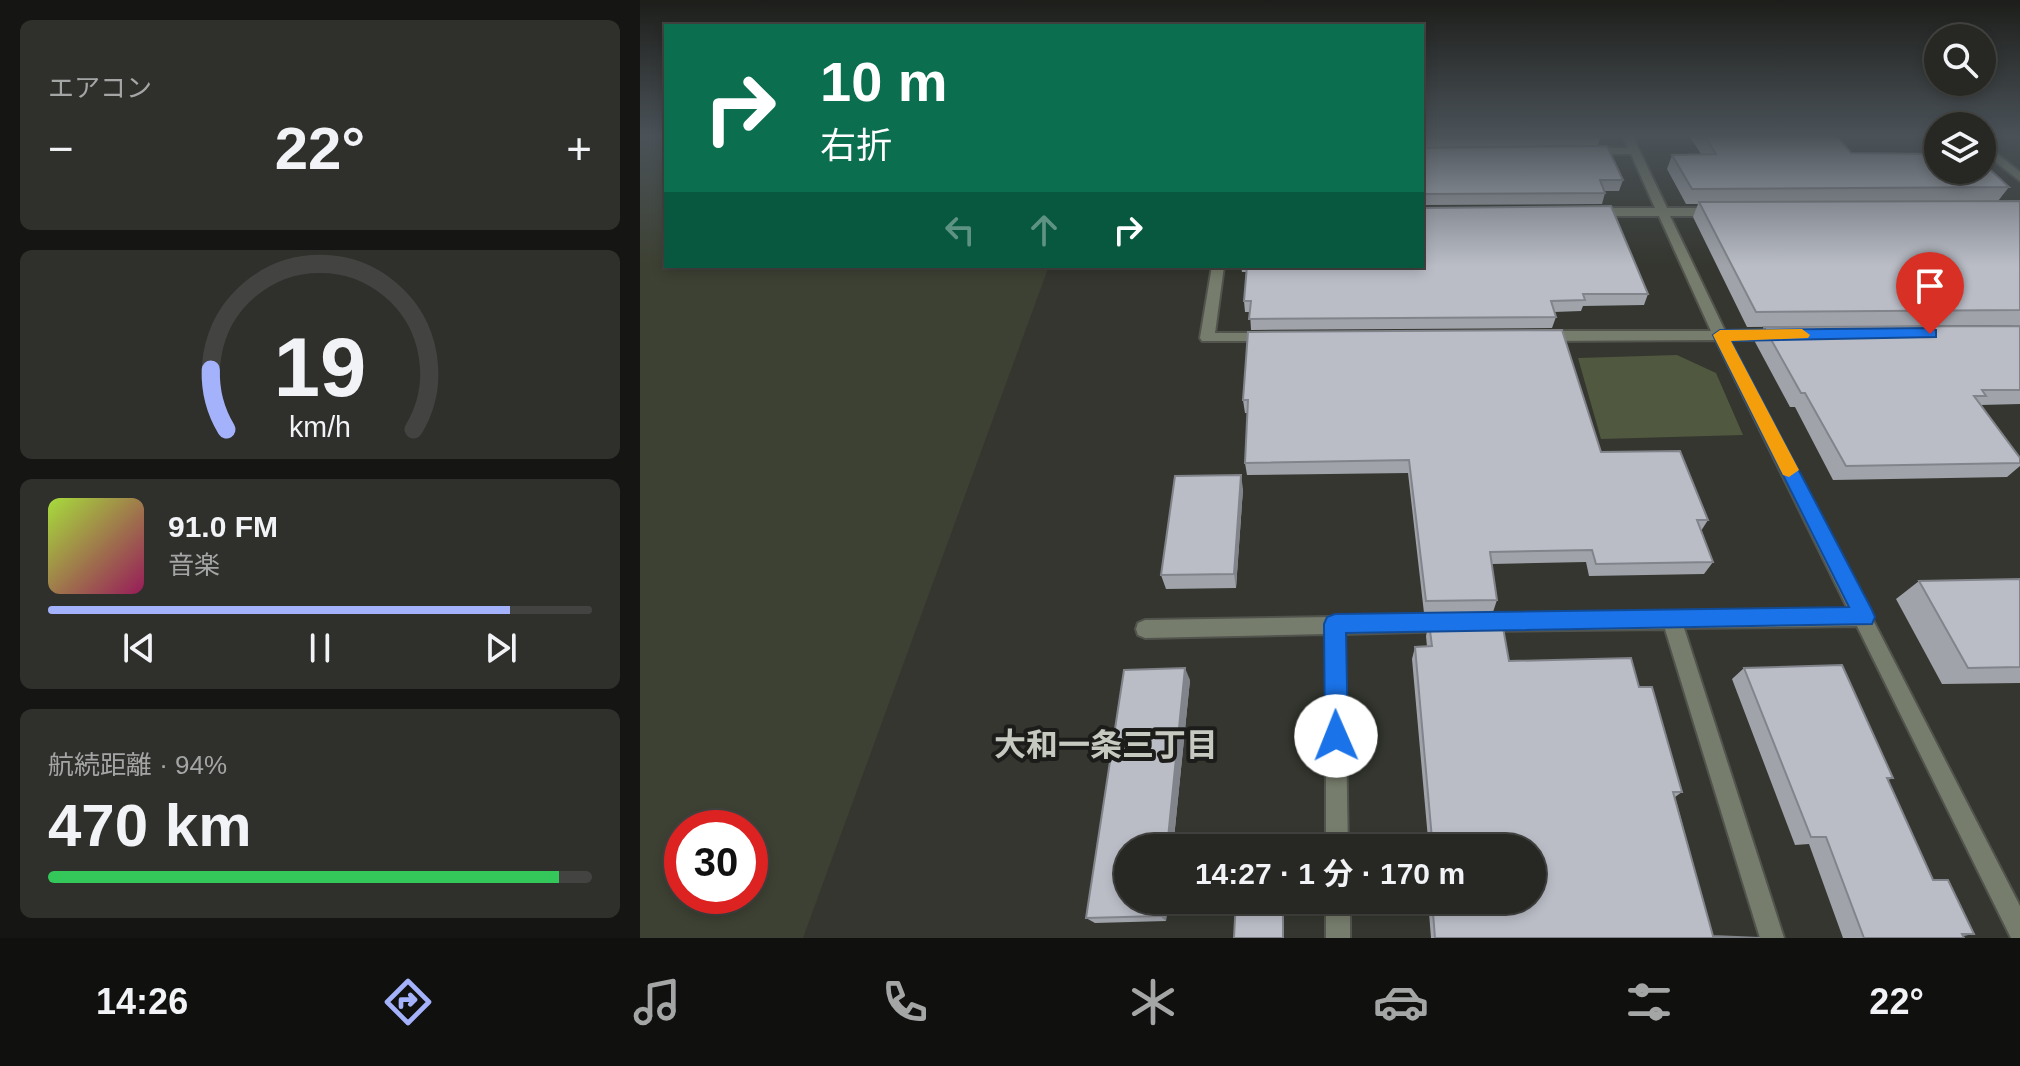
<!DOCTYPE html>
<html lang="ja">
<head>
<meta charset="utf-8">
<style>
	body { margin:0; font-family:Arial,"Noto Sans JP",sans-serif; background:#2f302b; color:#f1f3f6; height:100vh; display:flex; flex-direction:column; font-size:30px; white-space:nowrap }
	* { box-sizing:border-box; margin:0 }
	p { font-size:26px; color:#a4a6a6 }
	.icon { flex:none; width:44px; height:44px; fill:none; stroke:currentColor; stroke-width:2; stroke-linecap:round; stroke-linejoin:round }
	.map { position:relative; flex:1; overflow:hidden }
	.details { display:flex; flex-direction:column; gap:20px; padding:20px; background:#151613; width:640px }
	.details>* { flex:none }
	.banner { position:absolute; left:24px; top:24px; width:760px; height:244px; border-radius:0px; box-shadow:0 4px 12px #0003,0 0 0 2px #434441; background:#0b6e4f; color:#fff; overflow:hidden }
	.buttons { position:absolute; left:1284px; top:24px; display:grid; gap:16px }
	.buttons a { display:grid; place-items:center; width:72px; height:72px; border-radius:50%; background:#272823; box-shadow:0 4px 12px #0003,0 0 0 2px #434441; font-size:40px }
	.speed { position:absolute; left:24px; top:810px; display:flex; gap:16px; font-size:40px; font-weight:700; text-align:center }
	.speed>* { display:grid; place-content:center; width:104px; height:104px; border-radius:50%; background:#272823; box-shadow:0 4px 12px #0003,0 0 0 2px #434441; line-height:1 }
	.speed .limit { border:12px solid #d22; background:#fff; color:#111 }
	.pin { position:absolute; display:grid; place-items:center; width:68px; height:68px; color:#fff; margin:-82px -34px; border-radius:50% 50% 50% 0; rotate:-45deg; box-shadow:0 0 8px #0007 }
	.pin .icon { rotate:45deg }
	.me { position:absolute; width:88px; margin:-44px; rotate:359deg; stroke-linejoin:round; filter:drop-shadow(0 0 6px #0008) }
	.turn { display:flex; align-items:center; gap:28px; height:168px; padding:0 24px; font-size:36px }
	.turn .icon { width:104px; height:104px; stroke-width:2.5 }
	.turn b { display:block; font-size:56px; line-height:68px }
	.lanes { display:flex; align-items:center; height:76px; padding:0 24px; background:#0003; justify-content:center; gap:40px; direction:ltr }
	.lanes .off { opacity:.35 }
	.big { font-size:60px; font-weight:700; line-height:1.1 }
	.details .widget { flex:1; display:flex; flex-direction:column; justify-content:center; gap:12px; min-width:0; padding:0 28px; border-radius:12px; background:#2f302b }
	.details .dial { align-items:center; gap:0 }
	.dial svg { height:208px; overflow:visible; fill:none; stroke:#434441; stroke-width:7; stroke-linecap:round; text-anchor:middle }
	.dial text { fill:#f1f3f6; stroke:none }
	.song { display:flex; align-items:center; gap:24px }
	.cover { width:96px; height:96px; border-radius:12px; background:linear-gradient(135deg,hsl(80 70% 55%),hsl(330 70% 35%)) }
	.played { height:8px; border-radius:4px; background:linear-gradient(90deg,#a4b2fc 85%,#434441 85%) }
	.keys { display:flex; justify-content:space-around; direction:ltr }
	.heat { display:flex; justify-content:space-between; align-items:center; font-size:44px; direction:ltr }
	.charge { height:12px; border-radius:6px; background:linear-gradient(90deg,#34c759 94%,#434441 0) }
	.trip { position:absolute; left:474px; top:834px; width:432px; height:80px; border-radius:40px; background:#272823; box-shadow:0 4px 12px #0003,0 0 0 2px #434441; font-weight:700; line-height:80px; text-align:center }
	.menu { display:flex; height:128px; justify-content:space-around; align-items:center; background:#10100e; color:#a4a6a6 }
	.menu .icon { width:56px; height:56px }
	.menu .active { color:#a4b2fc }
	.menu b { font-size:36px; color:#f1f3f6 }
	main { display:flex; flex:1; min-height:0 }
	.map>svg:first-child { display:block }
	.built { fill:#3d4133; fill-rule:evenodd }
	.green { fill:#50583f }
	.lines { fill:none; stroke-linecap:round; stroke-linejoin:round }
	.minor-casing { stroke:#51534d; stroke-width:4 }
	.minor { fill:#777d6c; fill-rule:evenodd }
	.wall { fill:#a0a3aa }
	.shaded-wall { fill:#82848b }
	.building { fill:#babdc6; stroke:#82848b; stroke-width:2 }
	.route { fill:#1a73e8; stroke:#114b97; stroke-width:2 }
	.slow { fill:#f59e0b }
	.labels { text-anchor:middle; stroke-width:8; stroke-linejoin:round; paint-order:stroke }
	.near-neighbourhood-label { font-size:32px; font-weight:bold; fill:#c6c9c0; stroke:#1c1d1a }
</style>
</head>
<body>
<main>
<section class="details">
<div class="widget"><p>エアコン</p>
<div class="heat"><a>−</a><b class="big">22°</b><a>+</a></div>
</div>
<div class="widget dial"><svg viewBox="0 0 100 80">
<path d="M14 69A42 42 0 1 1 86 69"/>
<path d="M14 69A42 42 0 0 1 8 46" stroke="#a4b2fc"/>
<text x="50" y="56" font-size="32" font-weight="700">19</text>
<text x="50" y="72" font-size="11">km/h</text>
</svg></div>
<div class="widget">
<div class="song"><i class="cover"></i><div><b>91.0 FM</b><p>音楽</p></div></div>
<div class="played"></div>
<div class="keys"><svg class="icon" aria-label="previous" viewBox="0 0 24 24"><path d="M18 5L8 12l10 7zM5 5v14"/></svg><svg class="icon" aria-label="pause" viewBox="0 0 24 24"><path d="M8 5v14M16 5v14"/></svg><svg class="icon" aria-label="next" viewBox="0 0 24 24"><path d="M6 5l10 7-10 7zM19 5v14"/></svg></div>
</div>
<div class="widget"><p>航続距離 · 94%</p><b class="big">470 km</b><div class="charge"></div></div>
</section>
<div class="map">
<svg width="1380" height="938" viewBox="0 0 1380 938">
	<rect width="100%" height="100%" fill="#34362f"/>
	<path class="built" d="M0 135H26V266H409L163 938H0ZM42 828H110V896H42Z"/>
	<polygon class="green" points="1037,355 1076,373 1103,435 961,439 938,358"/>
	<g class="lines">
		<g class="minor-casing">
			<g id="minor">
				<polygon points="982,135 992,135 1027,208 1076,208 1082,212 1076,216 1030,216 1085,331 1138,330 1145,335 1138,340 1089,340 1380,906 1380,938 1371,938 1217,626 1044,628 1144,938 1120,938 1025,629 842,631 835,629 833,623 835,617 842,615 1208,609 1076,340 902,341 895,336 902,331 1071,331 1019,216 952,216 946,212 952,208 1015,208 991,154 948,154 943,151 948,148 988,148"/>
				<polygon points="1342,142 1380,172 1380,181 1342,151"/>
				<polygon points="572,266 584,266 575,333 626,333 633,338 631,341 562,341 560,338"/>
				<polygon points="811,615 818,617 820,623 818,629 811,631 704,634 708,848 686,848 686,634 505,638 498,635 496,629 498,623 505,620"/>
				<rect x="686" y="900" width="24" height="38"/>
			</g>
		</g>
		<use href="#minor" class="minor"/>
	</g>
	<g class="wall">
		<polygon points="782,135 961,135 958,145 783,147 783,148 983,180 979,191 964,191 965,193 962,204 782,205 783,208 1008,294 1004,305 943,306 941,311 914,312 916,317 912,328 611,330 610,312 605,312 604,301 606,272 602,272 601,266 782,266"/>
		<polygon points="1049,135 1196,135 1211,153 1369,187 1358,201 1380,201 1380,325 1107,327 1053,217 1058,204 1046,204 1027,169 1032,155 1061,154"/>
		<polygon points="1380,326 1380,404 1341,405 1380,458 1380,466 1367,477 1193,480 1155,407 1150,407 1115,342 1124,327"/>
		<polygon points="603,400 961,452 1068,520 1061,531 1073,562 1064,574 949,576 946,562 852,564 857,600 853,612 784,613 768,473 607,475 605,463 608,413 605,413"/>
		<polygon points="603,489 596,588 526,589 521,575"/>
		<polygon points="1380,579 1380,683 1302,684 1256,599 1279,581"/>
		<polygon points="789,623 869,661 999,687 1042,792 1035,797 1073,936 1120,938 791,938 788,900 892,900 892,848 783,848 787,839 788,839 772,659 775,647 787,647 786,636"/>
		<polygon points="1104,668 1253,778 1248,780 1293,880 1334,934 1323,936 1324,938 1203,938 1169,844 1155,845 1092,679"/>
		<polygon points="550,680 533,848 488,848 528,900 526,921 455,923 446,918"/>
	</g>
	<g class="shaded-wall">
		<polygon points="601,475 603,489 596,588 594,574"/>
		<polygon points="545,668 550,680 533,848 527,848"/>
		<polygon points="522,900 528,900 526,921 520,916"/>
	</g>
	<g class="building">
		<polygon points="782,135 894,135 783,136 782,137"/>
		<polygon points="1064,135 1196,135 1211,153 1298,154 1298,170 1342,170 1343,163 1369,187 1052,189 1032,155 1076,154"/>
		<polygon points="782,145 783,148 967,146 983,180 960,180 965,193 783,194 782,195"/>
		<polygon points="1380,201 1380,310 1116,312 1059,202"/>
		<polygon points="782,203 783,208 971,206 1008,294 943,294 945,300 911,301 916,317 609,319 611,301 604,301 607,266 782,266"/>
		<polygon points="1380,326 1380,390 1342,390 1346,396 1334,396 1380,458 1380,463 1206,466 1165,393 1161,393 1124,327"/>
		<polygon points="922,330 961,452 1040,451 1068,520 1057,520 1073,562 956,564 952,550 850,552 857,600 786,601 769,460 605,463 608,400 603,400 608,332"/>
		<polygon points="601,475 594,574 521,575 535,476"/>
		<polygon points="1380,579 1380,667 1328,668 1279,581"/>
		<polygon points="862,622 869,661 991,658 999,687 1012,687 1042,792 1033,792 1073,936 1120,938 795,938 792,900 892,900 892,848 787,848 787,839 792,839 775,647 792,646 789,623"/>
		<polygon points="1202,665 1253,778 1247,778 1293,880 1308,880 1334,934 1322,934 1324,938 1224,938 1186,837 1171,837 1104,668"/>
		<polygon points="545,668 527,848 488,848 488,900 522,900 520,916 446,918 484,670"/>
		<polygon points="596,900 643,900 643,938 594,938"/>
	</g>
	<linearGradient id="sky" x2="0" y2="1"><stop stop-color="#1d1e1a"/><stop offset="0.51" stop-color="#4a5258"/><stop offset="1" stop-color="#4a5258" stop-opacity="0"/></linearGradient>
	<rect width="1380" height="266" fill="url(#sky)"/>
	<polygon class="route" points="1290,328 1296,330 1296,337 1091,341 1232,610 1235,617 1232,624 706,633 708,736 704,744 696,747 688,744 685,736 684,624 687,617 695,614 1209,607 1073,335 1080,330"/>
	<polygon class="slow" points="1162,329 1170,335 1168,338 1091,341 1159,470 1149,477 1143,475 1073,335 1080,330"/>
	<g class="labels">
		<g class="near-neighbourhood-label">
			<text x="466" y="756">大和一条三丁目</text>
		</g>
	</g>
</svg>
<div class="buttons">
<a><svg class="icon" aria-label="search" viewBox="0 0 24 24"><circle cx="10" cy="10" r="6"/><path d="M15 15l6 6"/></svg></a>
<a><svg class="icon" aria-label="layers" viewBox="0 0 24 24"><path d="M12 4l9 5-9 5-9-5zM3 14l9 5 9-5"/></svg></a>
</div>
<div class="speed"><div class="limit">30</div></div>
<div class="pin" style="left:1290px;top:334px;background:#d93025"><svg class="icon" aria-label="arrive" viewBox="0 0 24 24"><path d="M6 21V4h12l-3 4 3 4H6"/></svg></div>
<svg class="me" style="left:696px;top:736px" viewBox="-20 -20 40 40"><circle r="19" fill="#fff"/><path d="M0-13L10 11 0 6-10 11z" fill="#1a73e8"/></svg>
<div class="trip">14:27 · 1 分 · 170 m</div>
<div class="banner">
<div class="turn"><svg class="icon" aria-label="right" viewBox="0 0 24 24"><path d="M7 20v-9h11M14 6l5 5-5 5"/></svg><div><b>10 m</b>右折</div></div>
<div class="lanes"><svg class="icon off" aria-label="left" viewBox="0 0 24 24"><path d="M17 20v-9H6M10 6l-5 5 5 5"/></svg><svg class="icon off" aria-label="ahead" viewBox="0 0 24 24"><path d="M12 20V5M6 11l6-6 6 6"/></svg><svg class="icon" aria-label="right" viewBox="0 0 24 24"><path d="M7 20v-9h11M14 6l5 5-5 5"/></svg></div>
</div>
</div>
</main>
<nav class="menu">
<b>14:26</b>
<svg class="icon active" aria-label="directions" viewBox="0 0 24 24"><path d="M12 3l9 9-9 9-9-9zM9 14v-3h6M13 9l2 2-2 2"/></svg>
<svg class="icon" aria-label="music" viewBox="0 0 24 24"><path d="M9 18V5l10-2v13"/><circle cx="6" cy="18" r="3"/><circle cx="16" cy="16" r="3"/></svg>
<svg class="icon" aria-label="phone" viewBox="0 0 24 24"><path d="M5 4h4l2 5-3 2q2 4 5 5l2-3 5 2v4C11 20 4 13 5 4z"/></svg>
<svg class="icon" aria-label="climate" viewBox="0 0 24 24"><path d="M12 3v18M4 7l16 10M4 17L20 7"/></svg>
<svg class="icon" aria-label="car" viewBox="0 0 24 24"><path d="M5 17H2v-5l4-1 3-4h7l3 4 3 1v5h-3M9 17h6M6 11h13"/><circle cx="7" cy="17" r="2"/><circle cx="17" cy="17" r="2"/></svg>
<svg class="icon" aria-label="filters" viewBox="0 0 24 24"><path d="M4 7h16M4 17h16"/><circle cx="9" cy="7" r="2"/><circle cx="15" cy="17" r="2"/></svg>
<b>22°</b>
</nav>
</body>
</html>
